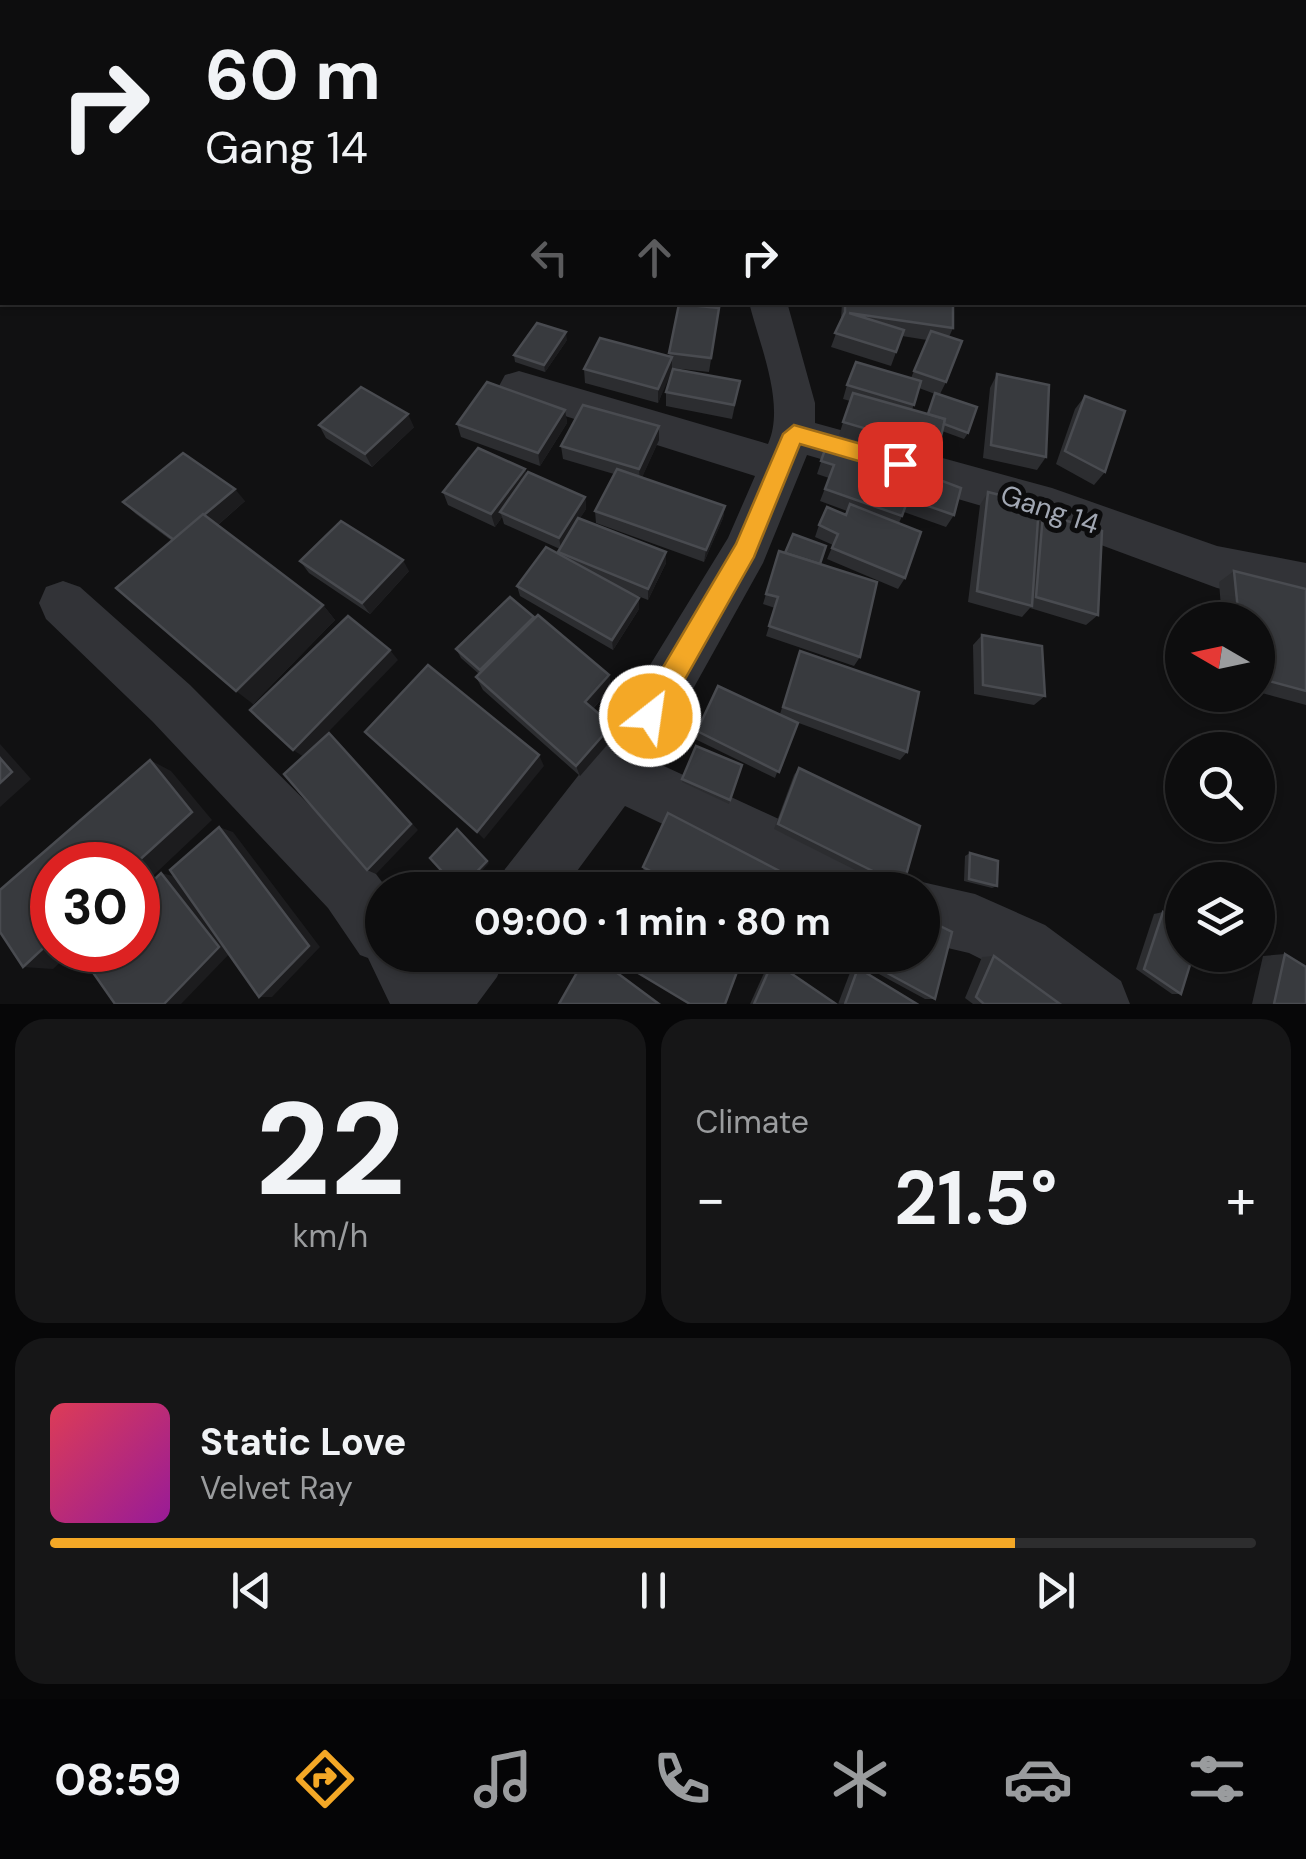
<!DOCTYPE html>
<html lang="en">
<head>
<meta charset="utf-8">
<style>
	body { margin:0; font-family:"DM Sans",sans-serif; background:#161617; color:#f1f3f6; height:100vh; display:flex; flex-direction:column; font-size:38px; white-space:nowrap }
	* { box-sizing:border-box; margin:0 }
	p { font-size:32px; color:#9a9c9e }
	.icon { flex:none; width:55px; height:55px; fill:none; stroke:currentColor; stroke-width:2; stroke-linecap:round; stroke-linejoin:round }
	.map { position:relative; height:1004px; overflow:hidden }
	.side { display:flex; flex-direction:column; gap:15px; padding:15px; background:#070708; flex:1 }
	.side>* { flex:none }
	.top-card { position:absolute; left:0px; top:0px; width:1308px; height:305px; box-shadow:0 2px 8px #0004,0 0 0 2px #2d2d2e; background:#0d0d0e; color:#f1f3f6; overflow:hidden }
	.needle { width:65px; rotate:279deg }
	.fabs { position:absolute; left:1165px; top:602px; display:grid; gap:20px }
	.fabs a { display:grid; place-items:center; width:110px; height:110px; border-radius:50%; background:#0d0d0e; box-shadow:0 2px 8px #0004,0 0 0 2px #2d2d2e; font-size:50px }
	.speed { position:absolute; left:30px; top:842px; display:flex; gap:20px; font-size:50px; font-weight:700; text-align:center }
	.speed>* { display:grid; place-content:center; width:130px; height:130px; border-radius:50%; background:#0d0d0e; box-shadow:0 2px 8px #0004,0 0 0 2px #2d2d2e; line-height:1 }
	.speed .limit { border:15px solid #d22; background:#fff; color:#111 }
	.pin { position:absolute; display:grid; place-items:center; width:85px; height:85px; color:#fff; margin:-42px; border-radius:20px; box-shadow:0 5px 15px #0006 }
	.me { position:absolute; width:110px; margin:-55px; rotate:30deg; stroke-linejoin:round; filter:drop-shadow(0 0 8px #0008) }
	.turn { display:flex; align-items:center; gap:35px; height:210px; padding:0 40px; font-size:45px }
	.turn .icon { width:130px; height:130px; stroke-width:2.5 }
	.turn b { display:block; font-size:70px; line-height:85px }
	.lanes { display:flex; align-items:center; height:95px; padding:0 40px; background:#0003; justify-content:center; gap:50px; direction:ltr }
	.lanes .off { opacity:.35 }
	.big { font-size:75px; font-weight:700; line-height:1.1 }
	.side .card { flex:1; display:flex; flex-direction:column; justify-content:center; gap:15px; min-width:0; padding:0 35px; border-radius:30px; background:#161617 }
	.side .dial { align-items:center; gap:0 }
	.dial b { font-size:130px; line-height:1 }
	.song { display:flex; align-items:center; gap:30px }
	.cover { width:120px; height:120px; border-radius:15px; background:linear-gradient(135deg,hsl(350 70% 55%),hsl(300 70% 35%)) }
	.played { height:10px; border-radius:5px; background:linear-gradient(90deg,#f4a826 80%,#2d2d2e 80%) }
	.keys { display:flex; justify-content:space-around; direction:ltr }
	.heat { display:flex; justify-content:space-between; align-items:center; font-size:55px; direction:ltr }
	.side .tiles { flex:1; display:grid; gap:15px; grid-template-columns:1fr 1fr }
	.card:last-child { grid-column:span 2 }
	.trip { position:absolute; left:365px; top:872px; width:575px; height:100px; border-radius:50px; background:#0d0d0e; box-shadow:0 2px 8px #0004,0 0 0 2px #2d2d2e; font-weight:700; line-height:100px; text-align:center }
	.tab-bar { display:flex; height:160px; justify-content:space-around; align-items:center; background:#050506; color:#9a9c9e }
	.tab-bar .icon { width:70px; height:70px }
	.tab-bar .selected { color:#f4a826 }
	.tab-bar b { font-size:45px; color:#f1f3f6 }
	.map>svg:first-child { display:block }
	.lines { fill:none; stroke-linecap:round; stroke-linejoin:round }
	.minor { fill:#323337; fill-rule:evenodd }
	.wall { fill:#2c2d30; fill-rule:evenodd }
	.shaded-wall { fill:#1c1c1e }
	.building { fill:#383a3e; stroke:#494b50; stroke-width:2.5 }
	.route { fill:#f4a826; stroke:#9f6d19; stroke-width:2.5 }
	.labels { text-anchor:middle; stroke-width:10; stroke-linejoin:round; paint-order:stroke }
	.street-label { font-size:28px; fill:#a1a7b3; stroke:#0c0c0d }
</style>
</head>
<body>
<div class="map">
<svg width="1306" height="1004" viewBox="0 0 1306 1004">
	<rect width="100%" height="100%" fill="#111112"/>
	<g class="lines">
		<g class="minor">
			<polygon points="657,0 708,0 709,2 659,2"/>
			<path d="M749 302H787L815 403V423L1052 488 1217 546 1306 563V607L1217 588 1047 525 807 455 763 563 653 761 887 869 896 890H801L625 806 563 890H496L505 869 596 753 728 538 755 476 505 397 499 386 505 375 519 371 768 444C786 404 759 344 749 302Z"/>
			<polygon points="63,581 80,587 190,685 370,866 388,890 382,890 382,955 506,955 497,977 477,1004 390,1004 368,958 360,955 328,908 152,721 46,619 39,603 46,587"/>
			<polygon points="922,882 975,894 1045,925 1121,981 1130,1004 1046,1004 1001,969 969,953 922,942 922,890 902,890"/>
		</g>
	</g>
	<g class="wall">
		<path d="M842 302H953V328L949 337 946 382 940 394 968 433 964 439 942 431 938 450 931 463 839 435 850 401 843 399 847 385 911 378 927 340 902 336 891 366 831 347 841 320ZM919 388 935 394 927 414 912 410Z"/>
		<polygon points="679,304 717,322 709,372 672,368 658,403 585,383 584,369 669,356"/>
		<polygon points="567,340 545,372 515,362 514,355"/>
		<polygon points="997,374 1046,457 1037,470 983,458 990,388"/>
		<polygon points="740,381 732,419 666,406 666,392"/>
		<polygon points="1085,396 1105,472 1094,485 1056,464 1075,409"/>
		<polygon points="565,410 567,423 540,466 461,437 457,424"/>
		<polygon points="319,425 414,427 372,467 326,438"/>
		<polygon points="659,426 659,440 642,477 725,506 723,518 704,562 596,523 595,511 614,474 563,459 561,446"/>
		<polygon points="829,438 954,515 946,527 904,512 899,523 905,578 898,589 827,559 833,545 815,537 819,525 846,515 847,511 820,501 829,478 817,474"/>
		<polygon points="525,469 526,474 585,497 586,509 580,518 666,563 648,600 623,590 639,598 639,609 613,650 520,596 517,586 558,554 560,549 504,524 502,517 495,527 448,505 443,492"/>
		<polygon points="988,492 1038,521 1043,514 1098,615 1086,625 1030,608 1022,617 968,602 980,505"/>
		<polygon points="245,501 218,525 323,605 335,620 253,704 172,541 136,514 123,502"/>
		<polygon points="779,551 820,564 860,657 854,666 766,636 775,608 763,604"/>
		<polygon points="300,561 409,571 370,614 309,573"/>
		<polygon points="1234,571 1306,589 1306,705 1258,692 1258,620 1222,620 1219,582"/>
		<polygon points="534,617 609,675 611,688 593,709 614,737 580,776 483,690 476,677 479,674 461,658 456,649"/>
		<polygon points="982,635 1045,696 1034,705 974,694 973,645"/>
		<polygon points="800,651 907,752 900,760 796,722 775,778 695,739 697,731 780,714"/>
		<polygon points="742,765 729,804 682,782 682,779"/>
		<polygon points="799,768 903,886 895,890 774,829 794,775"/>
		<polygon points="970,853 997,886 992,888 964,881 965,856"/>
		<polygon points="643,867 816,890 677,890 644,872"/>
		<polygon points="1163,912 1181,994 1172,994 1136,969 1154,914"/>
		<polygon points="1285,954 1306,1004 1252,1004 1263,956"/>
		<polygon points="844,955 922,955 935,999 925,999"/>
		<polygon points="994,956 1060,1004 973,1004 965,998 982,957"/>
		<polygon points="773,961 836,1004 750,1004 769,962"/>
		<polygon points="858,968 917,1004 838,1004 851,970"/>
	</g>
	<g class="shaded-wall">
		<polygon points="566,332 567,340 545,372 544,365"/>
		<polygon points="672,357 672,371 658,403 658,389"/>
		<polygon points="565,410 567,423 540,466 538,453"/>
		<polygon points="408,414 414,427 372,467 365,454"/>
		<polygon points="659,426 659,440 640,482 639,469"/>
		<polygon points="525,469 528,481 500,512 502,517 495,527 491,514"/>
		<polygon points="235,489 245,501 187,552 175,541"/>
		<polygon points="585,497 586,509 561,549 559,538"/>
		<polygon points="725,506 723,518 704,562 706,550"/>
		<polygon points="666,552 666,563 648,600 648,589"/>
		<polygon points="403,560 409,571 370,614 362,603"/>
		<polygon points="639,598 639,609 613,650 612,640"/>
		<polygon points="323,605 335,620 253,704 236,691"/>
		<polygon points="390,650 398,660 304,757 293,750"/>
		<polygon points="609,675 611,688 588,714 585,702"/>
		<polygon points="612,725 614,737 580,776 576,766"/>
		<polygon points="329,733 338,741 418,830 376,874 367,870"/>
		<polygon points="0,744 31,779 0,807"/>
		<polygon points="539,755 544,766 484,839 477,832"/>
		<polygon points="150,760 171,771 212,820 138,890 138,865 134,865"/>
		<polygon points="219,827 233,832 320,947 272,997 259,997"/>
		<polygon points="461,832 489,863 464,890 459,890"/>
		<polygon points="161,873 177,877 234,949 181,1004 164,1004"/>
		<polygon points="52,940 52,950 73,950 53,969 23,967"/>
	</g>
	<g class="building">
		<polygon points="588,0 680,0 678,2 586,2"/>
		<polygon points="845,302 953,302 953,328 849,313 904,330 896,352 835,333 845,312"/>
		<polygon points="679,304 719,308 711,358 669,353"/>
		<polygon points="537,323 566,332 544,365 514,355"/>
		<polygon points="931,331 962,341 946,382 914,371"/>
		<polygon points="600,338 672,357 658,389 584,369"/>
		<polygon points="856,362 921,381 914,405 847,385"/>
		<polygon points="673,369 740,381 734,405 666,392"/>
		<polygon points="997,374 1049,385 1046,457 991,445"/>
		<polygon points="487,382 565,410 538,453 457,424"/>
		<polygon points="361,387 408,414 365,454 319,425"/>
		<polygon points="853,393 945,419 938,450 843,422"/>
		<polygon points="935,393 977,407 968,433 944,424 945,419 928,414"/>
		<polygon points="1085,396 1125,411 1105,472 1065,451"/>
		<polygon points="583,405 659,426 639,469 561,446"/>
		<polygon points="829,438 961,488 954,515 908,499 902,516 825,489 834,465 821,461"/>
		<polygon points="478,448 525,469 491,514 443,492"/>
		<polygon points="183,453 235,489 174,540 123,502"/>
		<polygon points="617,469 725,506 706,550 595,511"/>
		<polygon points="528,472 585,497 559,538 500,512"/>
		<polygon points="988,492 1039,505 1032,606 977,591"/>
		<polygon points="850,504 921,532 905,578 832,548 838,534 819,525 827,507 846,515"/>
		<polygon points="203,514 323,605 236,691 116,588"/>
		<polygon points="1043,514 1102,531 1098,615 1036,597"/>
		<polygon points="578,518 666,552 648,589 558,552"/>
		<polygon points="341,521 403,560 362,603 300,561"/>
		<polygon points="793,534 826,546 820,564 785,553"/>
		<polygon points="546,547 639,598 612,640 517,586"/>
		<polygon points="779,551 877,582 860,657 769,626 778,597 766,594"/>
		<polygon points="1234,571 1306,589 1306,691 1258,678 1258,620 1239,620"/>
		<polygon points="510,597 534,617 480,670 456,649"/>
		<polygon points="538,615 609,675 585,702 612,725 576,766 476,677"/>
		<polygon points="348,616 390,650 293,750 250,710"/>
		<polygon points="982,635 1042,646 1045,696 983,685"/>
		<polygon points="800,651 919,692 907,752 783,707"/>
		<polygon points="428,665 539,755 477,832 365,732"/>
		<polygon points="718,686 798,723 779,772 697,731"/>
		<polygon points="329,733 411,824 367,870 284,774"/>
		<polygon points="696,746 742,765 730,800 682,779"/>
		<polygon points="0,758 12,772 0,783"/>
		<polygon points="150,760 192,812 134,865 52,865 52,940 23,967 0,932 0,890"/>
		<polygon points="799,768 920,826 903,886 778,824"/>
		<polygon points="668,813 816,890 685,890 643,867"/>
		<polygon points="219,827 309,946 259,997 170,870"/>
		<polygon points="457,829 487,861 459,890 430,858"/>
		<polygon points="970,853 998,861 997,886 969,879"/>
		<polygon points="161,873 219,947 164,1004 115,1004 78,951 138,950 138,895"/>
		<polygon points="860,884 871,890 858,890"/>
		<polygon points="1163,912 1182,926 1182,955 1193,955 1181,994 1144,969"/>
		<polygon points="922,917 952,932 935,999 854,955 922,955"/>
		<polygon points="1285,954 1306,967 1306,1004 1274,1004"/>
		<polygon points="587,955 593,955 659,1004 559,1004"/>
		<polygon points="636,955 730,955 741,961 725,1004 690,1004 630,968"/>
		<polygon points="994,956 1060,1004 984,1004 976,997"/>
		<polygon points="773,961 836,1004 754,1004"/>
		<polygon points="858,968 917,1004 845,1004"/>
	</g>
	<polygon class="route" points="794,425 900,455 911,464 900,473 800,444 754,557 659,725 650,729 640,725 636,716 640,706 736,544 783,434"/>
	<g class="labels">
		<g class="street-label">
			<text transform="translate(1050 509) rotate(18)" y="10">Gang 14</text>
		</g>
	</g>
</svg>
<div class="fabs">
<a><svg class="needle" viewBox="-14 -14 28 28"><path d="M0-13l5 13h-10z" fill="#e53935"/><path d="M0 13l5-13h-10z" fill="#9a9c9e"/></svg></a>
<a><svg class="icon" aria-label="search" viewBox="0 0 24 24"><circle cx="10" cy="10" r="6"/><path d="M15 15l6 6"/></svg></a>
<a><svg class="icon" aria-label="layers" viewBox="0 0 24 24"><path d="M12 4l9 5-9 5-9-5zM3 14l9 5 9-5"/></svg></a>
</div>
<div class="speed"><div class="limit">30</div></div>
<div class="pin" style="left:900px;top:464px;background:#d93025"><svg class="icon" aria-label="arrive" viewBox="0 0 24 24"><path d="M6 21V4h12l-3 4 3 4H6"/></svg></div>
<svg class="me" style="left:650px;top:716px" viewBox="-20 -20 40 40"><circle r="17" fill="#f4a826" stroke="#fff" stroke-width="3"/><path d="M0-11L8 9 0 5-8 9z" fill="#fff"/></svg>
<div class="trip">09:00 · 1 min · 80 m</div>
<div class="top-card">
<div class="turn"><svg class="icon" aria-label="right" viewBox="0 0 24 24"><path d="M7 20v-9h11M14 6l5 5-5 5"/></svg><div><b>60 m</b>Gang 14</div></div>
<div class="lanes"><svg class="icon off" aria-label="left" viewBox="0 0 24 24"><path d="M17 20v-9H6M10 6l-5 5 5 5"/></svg><svg class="icon off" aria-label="ahead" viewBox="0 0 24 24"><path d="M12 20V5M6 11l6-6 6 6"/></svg><svg class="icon" aria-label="right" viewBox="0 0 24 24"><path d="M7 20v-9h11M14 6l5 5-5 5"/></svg></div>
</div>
</div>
<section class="side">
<div class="tiles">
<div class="card dial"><b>22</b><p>km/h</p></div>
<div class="card"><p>Climate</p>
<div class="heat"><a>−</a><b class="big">21.5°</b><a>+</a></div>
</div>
<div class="card">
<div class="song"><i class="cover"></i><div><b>Static Love</b><p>Velvet Ray</p></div></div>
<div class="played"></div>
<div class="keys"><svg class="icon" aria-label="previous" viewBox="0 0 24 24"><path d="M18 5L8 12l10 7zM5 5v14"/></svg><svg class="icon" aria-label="pause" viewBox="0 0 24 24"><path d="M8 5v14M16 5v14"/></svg><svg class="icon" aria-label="next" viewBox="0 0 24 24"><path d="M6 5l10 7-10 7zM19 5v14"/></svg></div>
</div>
</div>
</section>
<nav class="tab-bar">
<b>08:59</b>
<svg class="icon selected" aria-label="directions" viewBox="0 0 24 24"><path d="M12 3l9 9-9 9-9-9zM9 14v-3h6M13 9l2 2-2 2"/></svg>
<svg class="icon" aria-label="music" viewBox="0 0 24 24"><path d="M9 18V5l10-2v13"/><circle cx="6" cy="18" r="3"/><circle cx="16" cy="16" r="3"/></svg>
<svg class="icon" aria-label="phone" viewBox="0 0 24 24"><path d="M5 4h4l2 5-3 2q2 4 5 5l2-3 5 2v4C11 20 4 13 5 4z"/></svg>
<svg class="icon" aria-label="climate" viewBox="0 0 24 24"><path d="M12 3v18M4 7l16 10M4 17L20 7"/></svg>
<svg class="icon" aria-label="car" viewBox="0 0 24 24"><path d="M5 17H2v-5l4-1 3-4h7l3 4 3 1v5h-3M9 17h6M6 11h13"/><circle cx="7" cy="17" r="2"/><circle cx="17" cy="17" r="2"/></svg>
<svg class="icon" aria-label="filters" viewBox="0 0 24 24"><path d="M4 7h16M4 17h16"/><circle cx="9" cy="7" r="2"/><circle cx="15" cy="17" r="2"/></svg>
</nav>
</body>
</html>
